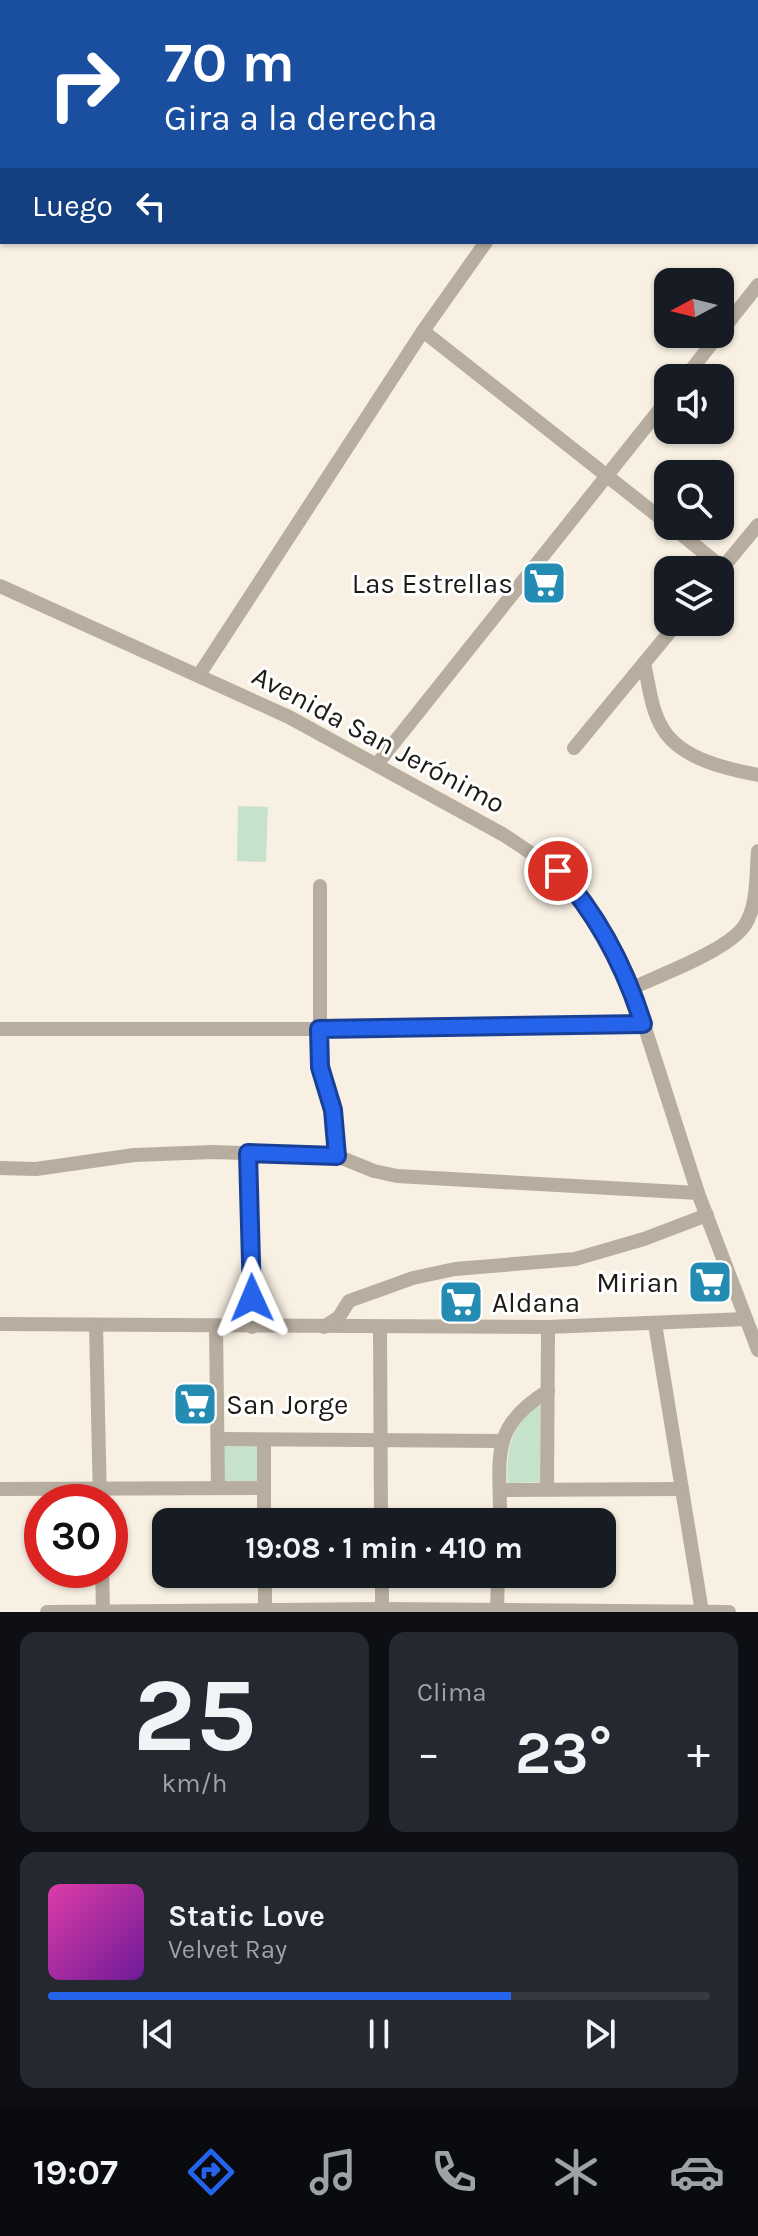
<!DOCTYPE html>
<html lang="es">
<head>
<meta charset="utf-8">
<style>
	body { margin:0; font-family:Karla,sans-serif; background:#242831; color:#f1f3f6; height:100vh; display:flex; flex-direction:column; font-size:30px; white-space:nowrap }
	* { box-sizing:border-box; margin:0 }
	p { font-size:26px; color:#9ea1a6 }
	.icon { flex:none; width:44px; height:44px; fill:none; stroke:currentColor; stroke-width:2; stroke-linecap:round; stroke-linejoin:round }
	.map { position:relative; height:1612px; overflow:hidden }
	.details { display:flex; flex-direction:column; gap:20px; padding:20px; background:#0d0f14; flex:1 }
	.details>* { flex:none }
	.top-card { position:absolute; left:0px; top:0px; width:758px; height:244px; box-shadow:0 2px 6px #0004; background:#1a4fa0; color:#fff; overflow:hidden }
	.needle { width:52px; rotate:263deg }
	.buttons { position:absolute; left:654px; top:268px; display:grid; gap:16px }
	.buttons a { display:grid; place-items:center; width:80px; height:80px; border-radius:16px; background:#171b24; box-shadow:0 2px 6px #0004; font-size:40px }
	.speed { position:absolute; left:24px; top:1484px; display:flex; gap:16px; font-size:40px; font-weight:700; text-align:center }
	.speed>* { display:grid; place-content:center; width:104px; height:104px; border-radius:50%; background:#171b24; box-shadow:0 2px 6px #0004; line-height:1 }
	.speed .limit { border:12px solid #d22; background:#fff; color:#111 }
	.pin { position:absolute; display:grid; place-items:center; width:68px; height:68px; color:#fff; margin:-34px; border:4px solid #fff; border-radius:50%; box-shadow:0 2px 8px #0007 }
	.me { position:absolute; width:88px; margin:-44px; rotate:359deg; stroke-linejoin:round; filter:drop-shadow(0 0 6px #0008) }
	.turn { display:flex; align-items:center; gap:28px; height:168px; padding:0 32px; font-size:36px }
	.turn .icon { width:104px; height:104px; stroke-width:2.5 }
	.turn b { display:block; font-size:56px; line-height:68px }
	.then { display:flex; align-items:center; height:76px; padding:0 32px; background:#0003; gap:16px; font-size:30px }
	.big { font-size:60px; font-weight:700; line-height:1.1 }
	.details .card { flex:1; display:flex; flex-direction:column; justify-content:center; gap:12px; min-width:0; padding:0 28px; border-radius:16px; background:#242831 }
	.details .dial { align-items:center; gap:0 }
	.dial b { font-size:104px; line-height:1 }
	.song { display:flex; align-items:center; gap:24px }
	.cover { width:96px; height:96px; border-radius:12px; background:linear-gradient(135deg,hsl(320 70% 55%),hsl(280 70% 35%)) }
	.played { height:8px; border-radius:4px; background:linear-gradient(90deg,#2563eb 70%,#363941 70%) }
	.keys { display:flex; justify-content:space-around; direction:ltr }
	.heat { display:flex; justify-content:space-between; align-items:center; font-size:44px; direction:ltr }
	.details .tiles { flex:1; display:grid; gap:20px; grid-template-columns:1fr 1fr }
	.card:last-child { grid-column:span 2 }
	.trip { position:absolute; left:152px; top:1508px; width:464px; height:80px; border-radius:16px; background:#171b24; box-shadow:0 2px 6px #0004; font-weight:700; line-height:80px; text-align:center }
	.dock { display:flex; height:128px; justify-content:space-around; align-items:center; background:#090b0e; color:#9ea1a6 }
	.dock .icon { width:56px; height:56px }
	.dock .selected { color:#2563eb }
	.dock b { font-size:36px; color:#f1f3f6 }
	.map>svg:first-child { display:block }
	.green { fill:#c6e2ca }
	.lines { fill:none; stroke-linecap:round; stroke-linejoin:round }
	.minor { stroke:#b8aea0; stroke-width:14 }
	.route-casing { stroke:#184099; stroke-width:20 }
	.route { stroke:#2563eb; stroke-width:14 }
	.labels { text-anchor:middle; stroke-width:6; stroke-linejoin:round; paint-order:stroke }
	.poi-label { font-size:28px; fill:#1e1b17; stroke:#fff; text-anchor:end }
	.street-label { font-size:28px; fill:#1e1b17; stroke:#fff }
</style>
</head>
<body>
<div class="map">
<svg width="758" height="1612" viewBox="0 0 758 1612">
	<rect width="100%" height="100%" fill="#f8f0e3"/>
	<g class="green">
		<polygon points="238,806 268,807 266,862 237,861"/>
		<path d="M540 1404V1482L508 1483C505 1449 511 1425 540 1404Z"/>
		<polygon points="223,1446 258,1446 258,1481 224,1482"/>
	</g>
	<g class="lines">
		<g class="minor">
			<polyline points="150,2 151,0"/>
			<polyline points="655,2 656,0"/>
			<polyline points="756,145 758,146"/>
			<polyline points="0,216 2,214"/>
			<polyline points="423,331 668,524"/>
			<polyline points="720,333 758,285"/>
			<polyline points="685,378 719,334"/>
			<polyline points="671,526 723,568"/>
			<polyline points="720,571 758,525"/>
			<polyline points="0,586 289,717 504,835 558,871 594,916 611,946 637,1003 698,1193 758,1350"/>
			<path d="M644 663C649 685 651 710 663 729 681 759 727 769 758 775"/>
			<polyline points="199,675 423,331 486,242"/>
			<polyline points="574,748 678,622"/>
			<polyline points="377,764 668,399"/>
			<polyline points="320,886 320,1067 323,1085 330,1098 337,1156"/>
			<path d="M630 989C660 975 729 950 745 925 758 905 756 874 758 851"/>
			<polyline points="0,1029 331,1029 643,1024"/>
			<polyline points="248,1153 252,1327"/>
			<polyline points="0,1168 36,1169 134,1155 213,1152 337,1156 374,1171 397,1176 698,1193"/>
			<polyline points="0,1324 548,1327 746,1319"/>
			<polyline points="655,1324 702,1612"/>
			<polyline points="96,1325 100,1502"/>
			<polyline points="216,1326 218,1488"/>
			<polyline points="324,1327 339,1317 349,1301 413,1278 455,1269 575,1259 644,1239 707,1215"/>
			<polyline points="380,1328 381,1522"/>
			<polyline points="218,1439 501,1441"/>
			<polyline points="264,1440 264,1522"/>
			<polyline points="0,1489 263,1488"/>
			<polyline points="547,1489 548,1327"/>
			<polyline points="500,1490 682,1489"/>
			<path d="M500 1522C501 1460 487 1428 548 1391"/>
			<polyline points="102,1570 103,1610"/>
			<polyline points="265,1574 265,1610"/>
			<polyline points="382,1574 382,1609"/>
			<polyline points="497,1610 498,1574"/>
			<polyline points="47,1612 382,1609 729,1612"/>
		</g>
	</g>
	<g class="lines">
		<g class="route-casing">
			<path id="route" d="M252 1298 248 1153 337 1156 333 1110 320 1067 319 1029 643 1024C625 967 598 915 558 871"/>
		</g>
		<use href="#route" class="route"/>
	</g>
	<defs>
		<g id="supermarket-square" transform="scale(2.3)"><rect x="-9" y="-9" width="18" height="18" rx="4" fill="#248bb3" stroke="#fff"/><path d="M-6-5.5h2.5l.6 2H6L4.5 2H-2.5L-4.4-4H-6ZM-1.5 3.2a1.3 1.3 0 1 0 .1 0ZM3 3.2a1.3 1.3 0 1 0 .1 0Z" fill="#fff"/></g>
	</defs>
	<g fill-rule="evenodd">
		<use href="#supermarket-square" x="544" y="583"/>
		<use href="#supermarket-square" x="710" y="1282"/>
		<use href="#supermarket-square" x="461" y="1302"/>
		<use href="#supermarket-square" x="195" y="1404"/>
	</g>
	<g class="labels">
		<g class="poi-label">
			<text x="513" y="593">Las Estrellas</text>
			<text x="679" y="1292">Mirian</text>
			<text x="492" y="1312" text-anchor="start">Aldana</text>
			<text x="226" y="1414" text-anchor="start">San Jorge</text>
		</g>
		<g class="street-label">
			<text transform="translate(379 739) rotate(28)" y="10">Avenida San Jerónimo</text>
		</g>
	</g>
</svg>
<div class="buttons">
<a><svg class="needle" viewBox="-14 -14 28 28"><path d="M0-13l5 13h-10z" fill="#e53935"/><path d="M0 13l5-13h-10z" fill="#9ea1a6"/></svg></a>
<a><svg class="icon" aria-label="sound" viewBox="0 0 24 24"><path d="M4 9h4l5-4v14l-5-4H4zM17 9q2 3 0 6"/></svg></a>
<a><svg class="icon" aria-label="search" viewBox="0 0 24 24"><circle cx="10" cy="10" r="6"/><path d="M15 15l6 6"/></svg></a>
<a><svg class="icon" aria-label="layers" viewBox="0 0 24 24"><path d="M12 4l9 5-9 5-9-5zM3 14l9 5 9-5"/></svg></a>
</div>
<div class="speed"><div class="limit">30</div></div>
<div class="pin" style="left:558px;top:871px;background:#d93025"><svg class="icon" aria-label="arrive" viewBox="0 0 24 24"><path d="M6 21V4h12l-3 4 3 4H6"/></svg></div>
<svg class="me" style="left:252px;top:1298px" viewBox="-20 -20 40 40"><path d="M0-17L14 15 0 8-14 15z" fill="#2563eb" stroke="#fff" stroke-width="4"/></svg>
<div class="trip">19:08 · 1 min · 410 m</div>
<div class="top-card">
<div class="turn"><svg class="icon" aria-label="right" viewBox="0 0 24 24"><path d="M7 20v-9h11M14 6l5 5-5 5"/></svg><div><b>70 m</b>Gira a la derecha</div></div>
<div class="then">Luego<svg class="icon" aria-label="left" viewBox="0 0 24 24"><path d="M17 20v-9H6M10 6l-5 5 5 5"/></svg></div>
</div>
</div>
<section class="details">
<div class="tiles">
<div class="card dial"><b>25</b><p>km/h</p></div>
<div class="card"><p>Clima</p>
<div class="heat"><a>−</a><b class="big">23°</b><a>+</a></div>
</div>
<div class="card">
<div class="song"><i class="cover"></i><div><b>Static Love</b><p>Velvet Ray</p></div></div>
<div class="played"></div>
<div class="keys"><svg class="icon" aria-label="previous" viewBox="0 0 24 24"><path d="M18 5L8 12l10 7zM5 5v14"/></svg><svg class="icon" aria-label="pause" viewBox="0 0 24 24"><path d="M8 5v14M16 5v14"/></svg><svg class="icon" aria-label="next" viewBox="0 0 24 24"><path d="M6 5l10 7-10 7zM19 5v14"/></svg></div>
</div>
</div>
</section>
<nav class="dock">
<b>19:07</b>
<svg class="icon selected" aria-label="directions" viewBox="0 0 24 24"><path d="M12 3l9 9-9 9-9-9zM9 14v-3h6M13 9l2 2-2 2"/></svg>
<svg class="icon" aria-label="music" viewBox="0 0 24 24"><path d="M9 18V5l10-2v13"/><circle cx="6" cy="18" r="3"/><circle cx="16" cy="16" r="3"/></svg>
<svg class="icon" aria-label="phone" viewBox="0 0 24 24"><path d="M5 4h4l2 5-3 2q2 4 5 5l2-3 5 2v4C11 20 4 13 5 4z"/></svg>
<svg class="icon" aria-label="climate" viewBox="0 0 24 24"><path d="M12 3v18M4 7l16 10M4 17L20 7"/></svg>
<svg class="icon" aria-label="car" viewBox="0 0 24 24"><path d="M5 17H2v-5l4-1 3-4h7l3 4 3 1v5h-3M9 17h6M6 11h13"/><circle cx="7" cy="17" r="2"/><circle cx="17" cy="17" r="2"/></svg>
</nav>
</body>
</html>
